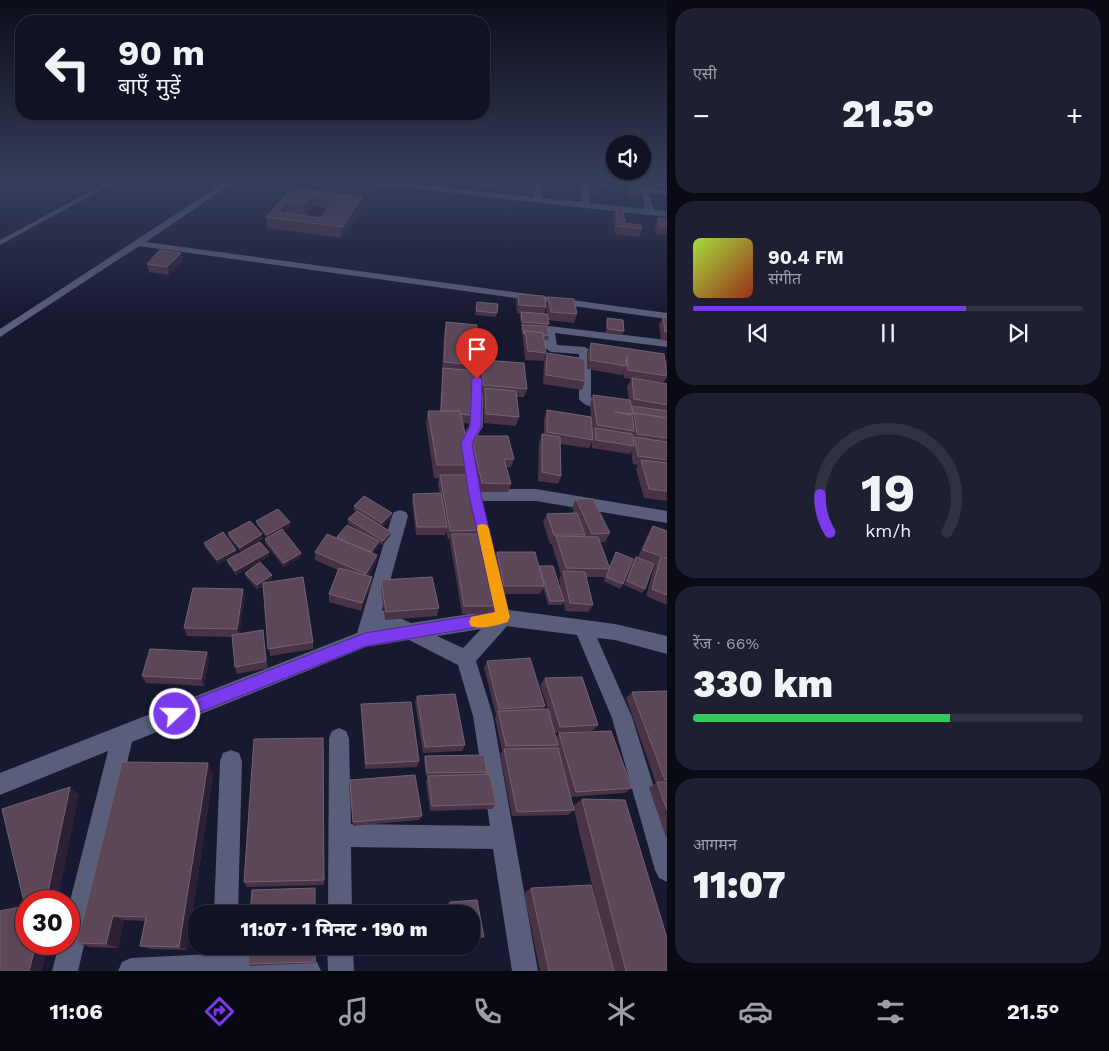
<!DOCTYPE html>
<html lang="hi">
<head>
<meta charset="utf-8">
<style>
	body { margin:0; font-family:"Work Sans","Noto Sans Devanagari",sans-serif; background:#1e2032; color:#f1f3f6; height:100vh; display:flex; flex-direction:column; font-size:19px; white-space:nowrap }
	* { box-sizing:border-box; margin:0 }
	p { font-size:16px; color:#9c9ea7 }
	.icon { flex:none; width:28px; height:28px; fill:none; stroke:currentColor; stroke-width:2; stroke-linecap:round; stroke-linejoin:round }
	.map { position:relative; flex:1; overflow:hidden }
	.sheet { display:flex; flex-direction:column; gap:8px; padding:8px; background:#090a14; width:442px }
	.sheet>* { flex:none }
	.top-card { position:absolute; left:15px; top:15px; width:475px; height:105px; border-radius:20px; box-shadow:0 1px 4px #0004,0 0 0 1px #303242; background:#111325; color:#f1f3f6; overflow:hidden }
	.controls { position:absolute; left:606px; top:135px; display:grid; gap:10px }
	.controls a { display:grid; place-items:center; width:45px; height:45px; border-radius:50%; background:#111325; box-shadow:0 1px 4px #0004,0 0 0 1px #303242; font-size:25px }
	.speed { position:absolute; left:15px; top:890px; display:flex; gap:10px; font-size:25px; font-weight:700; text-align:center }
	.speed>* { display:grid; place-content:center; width:65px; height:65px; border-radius:50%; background:#111325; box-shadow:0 1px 4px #0004,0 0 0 1px #303242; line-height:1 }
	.speed .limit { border:8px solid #d22; background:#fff; color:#111 }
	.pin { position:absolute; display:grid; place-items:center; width:42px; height:42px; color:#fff; margin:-51px -21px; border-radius:50% 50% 50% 0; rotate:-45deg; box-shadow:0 0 5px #0007 }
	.pin .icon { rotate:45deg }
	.me { position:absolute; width:55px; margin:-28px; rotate:69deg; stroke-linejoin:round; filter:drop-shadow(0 0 4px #0008) }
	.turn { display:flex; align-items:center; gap:18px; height:105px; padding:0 20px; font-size:22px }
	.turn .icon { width:65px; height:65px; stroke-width:2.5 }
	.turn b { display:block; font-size:35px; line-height:42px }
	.big { font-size:38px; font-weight:800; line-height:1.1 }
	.sheet .card { flex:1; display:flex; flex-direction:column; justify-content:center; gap:8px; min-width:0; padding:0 18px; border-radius:20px; background:#1e2032 }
	.sheet .dial { align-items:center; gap:0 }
	.dial svg { height:130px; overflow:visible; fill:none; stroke:#303242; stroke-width:7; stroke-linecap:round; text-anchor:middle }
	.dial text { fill:#f1f3f6; stroke:none }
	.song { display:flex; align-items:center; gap:15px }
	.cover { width:60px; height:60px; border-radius:8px; background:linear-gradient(135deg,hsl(80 70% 55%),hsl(10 70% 35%)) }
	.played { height:5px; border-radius:2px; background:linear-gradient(90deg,#7c3aed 70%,#303242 70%) }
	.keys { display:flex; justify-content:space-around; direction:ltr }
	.heat { display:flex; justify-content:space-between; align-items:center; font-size:28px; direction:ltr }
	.charge { height:8px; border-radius:4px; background:linear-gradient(90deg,#34c759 66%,#303242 0) }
	.trip { position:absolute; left:188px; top:905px; width:292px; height:50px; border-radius:20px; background:#111325; box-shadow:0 1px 4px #0004,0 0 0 1px #303242; font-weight:800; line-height:50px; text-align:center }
	.tab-bar { display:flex; height:80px; justify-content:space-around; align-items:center; background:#07080f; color:#9c9ea7 }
	.tab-bar .icon { width:35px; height:35px }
	.tab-bar .on { color:#7c3aed }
	.tab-bar b { font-size:22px; color:#f1f3f6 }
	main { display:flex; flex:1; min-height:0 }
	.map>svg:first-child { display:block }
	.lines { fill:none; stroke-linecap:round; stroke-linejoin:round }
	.service { fill:#595e7a; fill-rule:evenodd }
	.minor { fill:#595e7a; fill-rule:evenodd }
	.wall { fill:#493345; fill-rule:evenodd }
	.shaded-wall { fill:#2e2035 }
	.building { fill:#5b4758; stroke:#726272; fill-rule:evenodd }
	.route { fill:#7c3aed; stroke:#51269a }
	.slow { fill:#f59e0b }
</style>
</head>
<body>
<main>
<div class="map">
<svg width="667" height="971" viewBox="0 0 667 971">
	<rect width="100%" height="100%" fill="#171931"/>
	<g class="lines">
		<polygon class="service" points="108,182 115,182 0,245 0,240"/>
		<g class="minor">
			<polygon points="225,182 234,182 146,242 667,313 667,319 139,246 0,337 0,329"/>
			<polygon points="369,182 391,182 534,197 535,182 543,182 542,198 582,202 580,182 588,182 590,203 645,209 641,188 667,190 667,194 649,193 654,210 667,211 667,217 373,184"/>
			<path d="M549 326 667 340V347L555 333 557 345 585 347 591 351V397L598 400 616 403 618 406 611 410C600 409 586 408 579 399V354L551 352 545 348 543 329Z"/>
			<polygon points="477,375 483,379 483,426 473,443 482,489 536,489 667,511 667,523 536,501 475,501 470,499 459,443 469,426 471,379"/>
			<path d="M400 510 406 512 408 516 382 610 411 623 495 610 502 606 509 610 615 624 667 636V654L615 640 597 638 632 717 667 829V882L659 878 655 870 612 718 577 635 507 626 476 661 493 716 538 971H512L493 849 351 847 352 914H328L329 738 332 731 339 728 346 731 349 738 351 824 490 826 473 716 458 665 409 640 366 647 132 742 78 971H52L59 944H69V905L108 751 0 795V773L357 633 392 516 394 512ZM481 629 463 648 437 636Z"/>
			<polygon points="231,750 239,753 242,761 238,914 214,914 220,761 223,753"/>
			<polygon points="212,946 238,946 238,954 308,958 317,962 321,971 118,971 122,962 131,958 212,954"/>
			<polygon points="327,946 353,946 354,971 328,971"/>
		</g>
	</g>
	<g class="wall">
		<polygon points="61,182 81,182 75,185"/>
		<polygon points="481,182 492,182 490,189 480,188"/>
		<polygon points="522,182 533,182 531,193 520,191"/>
		<polygon points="588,182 607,182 606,186 601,185 601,188 599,195 589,194"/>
		<polygon points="628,182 641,182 642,192 639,199 628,198 627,186"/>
		<polygon points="650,182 665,182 666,183 667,182 667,189 666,186 665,189 651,187"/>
		<path d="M292 188 362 197V208L341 238 267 228 266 217ZM313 206 328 208 321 218 306 215Z"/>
		<polygon points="616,209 625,223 642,229 639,237 615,234 613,216"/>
		<polygon points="658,218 667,219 667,235 656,234 655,226"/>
		<polygon points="181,253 182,261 169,275 149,272 147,264"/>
		<polygon points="518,294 546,307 544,314 547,314 546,305 548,297 577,314 574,323 548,320 549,324 547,328 549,336 548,340 544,340 546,353 544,361 525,360 523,338 521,329 522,326 521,326 520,316 521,314 517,313 516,302"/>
		<polygon points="477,302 497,313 496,317 475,315"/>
		<polygon points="663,317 667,317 667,341 661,340 659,325"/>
		<polygon points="607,318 624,331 622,335 606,333 606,323"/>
		<polygon points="446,322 477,365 475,372 476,416 474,424 462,423 472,465 469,475 486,530 485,534 501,606 498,614 462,614 450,542 450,539 448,539 446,531 445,535 416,535 412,502 413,494 440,494 438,483 439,478 434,478 426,423 428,411 440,411 444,334"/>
		<polygon points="591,343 665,362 667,359 667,377 663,383 667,384 667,501 644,498 636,469 638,465 633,464 631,451 629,454 592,448 592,442 589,448 560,444 561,476 558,484 538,481 539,443 542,434 544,435 544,419 547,410 591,417 590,404 593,395 629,400 627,387 631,379 624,378 623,372 622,375 587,369 587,352"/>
		<polygon points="547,353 585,381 582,390 543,384 544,362"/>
		<polygon points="483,360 527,389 524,397 517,397 519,417 516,426 484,423 483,396 484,394 481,393 481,368"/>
		<polygon points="471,436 514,459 511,467 506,467 511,484 508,492 479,492 469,444"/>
		<polygon points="576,499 610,533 605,542 600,542 609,567 616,552 623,584 620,589 604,581 606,575 605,577 586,577 593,605 588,612 565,611 564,602 562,605 548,605 543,588 540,594 501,594 494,560 497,552 539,567 562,595 559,579 561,575 552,545 552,544 550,544 543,522 547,514 574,513 572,508"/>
		<polygon points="354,506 392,517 382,527 390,536 382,545 379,543 379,545 373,553 377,555 376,563 369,576 372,577 371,585 361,611 329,602 329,594 338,570 315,560 315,552 337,538 337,537 364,534 348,523 348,519 356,512 354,510"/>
		<polygon points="256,521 290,522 290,527 283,530 301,553 301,557 284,567 265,543 265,539 267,538 257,525"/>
		<polygon points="653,526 667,531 667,605 646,596 655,564 646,561 645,589 642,593 624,585 633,561 636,557 638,557 648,534"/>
		<polygon points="228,533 263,539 241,552 229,538"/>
		<polygon points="204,543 236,550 237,554 218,564 205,547"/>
		<polygon points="269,552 269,556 236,575 228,564 227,560"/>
		<polygon points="245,573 272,579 268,582 313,642 313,649 270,656 263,586 257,589 246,577"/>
		<polygon points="381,580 439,608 437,616 385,620 381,588"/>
		<polygon points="243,589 245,597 239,634 263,630 268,668 237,674 235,667 232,637 187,636 184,628"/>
		<polygon points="207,652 209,659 204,686 146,683 142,676"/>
		<polygon points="487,661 545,706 543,710 548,709 540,685 545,678 598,725 592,731 555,733 556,737 559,733 632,788 625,793 571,797 573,806 582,799 667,971 540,971 524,893 531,888 606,943 574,810 568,815 512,816 500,754 502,751 495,718 496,715 484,668"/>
		<polygon points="667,691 667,837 666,837 649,788 656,783 626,698 632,692"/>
		<polygon points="417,696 465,745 462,751 423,753 415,702"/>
		<polygon points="361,704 419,761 417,767 365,769 361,711"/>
		<polygon points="324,747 324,885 247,887 244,882"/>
		<polygon points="425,756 487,772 485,774 496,804 492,809 430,811 426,782 428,776 437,776 426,776 424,759"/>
		<polygon points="208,763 213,774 187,950 150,949 140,946 145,921 124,920 118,948 90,947 77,943"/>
		<polygon points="350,780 422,816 419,820 353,826 349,786"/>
		<polygon points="477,900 484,937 482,938 471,938 471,914 450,914 448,903 450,902"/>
		<polygon points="249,946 316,946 316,963 250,966 248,964"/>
	</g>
	<g class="shaded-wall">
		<polygon points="74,182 81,182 75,185"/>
		<polygon points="193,182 195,189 165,192 164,185"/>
		<polygon points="313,195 313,206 306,215 305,204"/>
		<polygon points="362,197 362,208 341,238 342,227"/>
		<polygon points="287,202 287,213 278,212"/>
		<polygon points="181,253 182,261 169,275 167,267"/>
		<polygon points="392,513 392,517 382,527 382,523"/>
		<polygon points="290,522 290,527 268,539 267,535"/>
		<polygon points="391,532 390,536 382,545 383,541"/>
		<polygon points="262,534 263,539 241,552 240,548"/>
		<polygon points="379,541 379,545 369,558 370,554"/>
		<polygon points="236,550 237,554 218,564 217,560"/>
		<polygon points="269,552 269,556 236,575 235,571"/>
		<polygon points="301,553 301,557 284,567 284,563"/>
		<polygon points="377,555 376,563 365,582 366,574"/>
		<polygon points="272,575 272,579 257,589 257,585"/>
		<polygon points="372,577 371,585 361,611 362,603"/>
		<polygon points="243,589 245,597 239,637 237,629"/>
		<polygon points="263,630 264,637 268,668 266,661"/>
		<polygon points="207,652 209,659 204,686 201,679"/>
		<polygon points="208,763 213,774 187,950 179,947"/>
		<polygon points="70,787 79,795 59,895 58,901 46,901"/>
		<polygon points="113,916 124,920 118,948 106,944"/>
		<polygon points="36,944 48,944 42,971 29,971"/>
	</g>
	<g class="building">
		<polygon points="162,182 193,182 164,185"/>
		<polygon points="481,182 491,182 490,186 480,184"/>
		<polygon points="522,182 533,182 531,189 521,188"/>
		<polygon points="591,182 601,182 601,188 591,187"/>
		<polygon points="629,182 641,182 642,192 630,191"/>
		<polygon points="652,182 665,182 666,185 652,184"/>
		<path d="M292 188 362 197 342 227 266 217ZM313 195 335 198 321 218 278 212 287 202 305 204Z"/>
		<polygon points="616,209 623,210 625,223 641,225 642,229 618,226"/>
		<polygon points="658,218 667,219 667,227 659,226"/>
		<polygon points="160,250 181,253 167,267 147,264"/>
		<polygon points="518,294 544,296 546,307 519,305"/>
		<polygon points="548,297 574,299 577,314 551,312"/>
		<polygon points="477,302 498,304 497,313 476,311"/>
		<polygon points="521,312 547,314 549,324 522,322"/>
		<polygon points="663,317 667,317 667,332 665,332"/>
		<polygon points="607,318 623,320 624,331 608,329"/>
		<polygon points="446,322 477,325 477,365 444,362"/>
		<polygon points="522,325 547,326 549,336 544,335 543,333 525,331 524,334"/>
		<polygon points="525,331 543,333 546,353 528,351"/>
		<polygon points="591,343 664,354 667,376 628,370 627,356 626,366 590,360"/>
		<polygon points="547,353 585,359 585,381 546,375"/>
		<polygon points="483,360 524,363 527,389 483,385"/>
		<polygon points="443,368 475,371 476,416 460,414 460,411 441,411"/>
		<polygon points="632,378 667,384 667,405 634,399"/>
		<polygon points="485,388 516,391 519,417 486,414"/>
		<polygon points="593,395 630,400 633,414 615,412 632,415 634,431 597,425"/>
		<polygon points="632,406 667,411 667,418 634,413 633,414"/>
		<polygon points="547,410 591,417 593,440 547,432"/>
		<polygon points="428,411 460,411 472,465 437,465"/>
		<polygon points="634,413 667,418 667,438 637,434"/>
		<polygon points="595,428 632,434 634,446 596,440"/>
		<polygon points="542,434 560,437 561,476 542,472"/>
		<polygon points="471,436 508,436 514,459 504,459 511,484 482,483"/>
		<polygon points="634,437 667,442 667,460 638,456"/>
		<polygon points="641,460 667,463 667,491 649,489"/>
		<polygon points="440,475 473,475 486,530 450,531"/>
		<polygon points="441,493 447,527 417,527 413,494"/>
		<polygon points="364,496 392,513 382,523 354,506"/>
		<polygon points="576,499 593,499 610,533 592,534"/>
		<polygon points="278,509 290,522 267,535 256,521"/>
		<polygon points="357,511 391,532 383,541 348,519"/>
		<polygon points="577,513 585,535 554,535 547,514"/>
		<polygon points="250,521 262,534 240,548 228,533"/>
		<polygon points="347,525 379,541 371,552 351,544 337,537"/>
		<polygon points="653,526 667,531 667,558 664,558 667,559 667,595 652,589 661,556 643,550"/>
		<polygon points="282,529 301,553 284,563 265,539"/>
		<polygon points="223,532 236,550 217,560 204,543"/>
		<polygon points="327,534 377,555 366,574 315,552"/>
		<polygon points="452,534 485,534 501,606 464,606"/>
		<polygon points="556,536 598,537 610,569 566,568"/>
		<polygon points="260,542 269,552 235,571 227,560"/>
		<polygon points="497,552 535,552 544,586 504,586"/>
		<polygon points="616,552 633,559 623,584 606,577"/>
		<polygon points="636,557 654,564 645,589 627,581"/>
		<polygon points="260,562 272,575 257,585 245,573"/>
		<polygon points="539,566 553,566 564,601 550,601"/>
		<polygon points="339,568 372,577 362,603 329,594"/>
		<polygon points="563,571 585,572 593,605 570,603"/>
		<polygon points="303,577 313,642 268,649 263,583"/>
		<polygon points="432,577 439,608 386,612 381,580"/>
		<polygon points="193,588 243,589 237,629 184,628"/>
		<polygon points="263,630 266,661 235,667 232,635"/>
		<polygon points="150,649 207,652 201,679 142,676"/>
		<polygon points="530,658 545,706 499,709 487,661"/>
		<polygon points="582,677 598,725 560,727 545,678"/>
		<polygon points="667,691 667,780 665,780 632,692"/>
		<polygon points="455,694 465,745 425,747 417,696"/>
		<polygon points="411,702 419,761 366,764 361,704"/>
		<polygon points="548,709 558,745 506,746 498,711"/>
		<polygon points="611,731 632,788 576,792 559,733"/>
		<polygon points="323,738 324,880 244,882 254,739"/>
		<polygon points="558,748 574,810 517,812 504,749"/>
		<polygon points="484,755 487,772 427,773 425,756"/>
		<polygon points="122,762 208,763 179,947 140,946 146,917 113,916 106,944 77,943"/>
		<polygon points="490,774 496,804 432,806 428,776"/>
		<polygon points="415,775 422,816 353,822 350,780"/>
		<polygon points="657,782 667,782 667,810"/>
		<polygon points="70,787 46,901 26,901 26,944 36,944 29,971 0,971 0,911 25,906 2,809"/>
		<polygon points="582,799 625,800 667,938 667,971 626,971"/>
		<polygon points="591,885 614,971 549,971 531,888"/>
		<polygon points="315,888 315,914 250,914 252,890"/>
		<polygon points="477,900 484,937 471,937 471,914 451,914 450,902"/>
		<polygon points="249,946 315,946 315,962 248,964"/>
	</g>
	<linearGradient id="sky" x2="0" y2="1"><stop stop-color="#0d0e1b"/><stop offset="0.57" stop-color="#363e5a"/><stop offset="1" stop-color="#363e5a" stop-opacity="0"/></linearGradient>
	<rect width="667" height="318" fill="url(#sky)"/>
	<polygon class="route" points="477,376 482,379 481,426 472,443 481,495 510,617 508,622 366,646 175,722 169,720 167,714 169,709 365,633 495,612 469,495 461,443 470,426 472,379"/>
	<path class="slow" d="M483 524 487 525 489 529 510 617 508 622C498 625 481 630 471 626L469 622 471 617 495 612 477 529 478 525Z"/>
</svg>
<div class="controls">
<a><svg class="icon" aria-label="sound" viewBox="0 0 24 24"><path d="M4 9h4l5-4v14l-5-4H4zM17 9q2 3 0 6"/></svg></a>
</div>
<div class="speed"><div class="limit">30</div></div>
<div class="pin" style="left:477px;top:379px;background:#d93025"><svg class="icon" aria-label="arrive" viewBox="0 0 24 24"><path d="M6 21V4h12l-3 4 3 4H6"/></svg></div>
<svg class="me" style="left:175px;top:714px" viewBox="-20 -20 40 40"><circle r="17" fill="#7c3aed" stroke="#fff" stroke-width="3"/><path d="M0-11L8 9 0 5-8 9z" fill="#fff"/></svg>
<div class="trip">11:07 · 1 मिनट · 190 m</div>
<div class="top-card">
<div class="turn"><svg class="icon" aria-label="left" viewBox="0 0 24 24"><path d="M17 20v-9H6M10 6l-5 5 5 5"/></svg><div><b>90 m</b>बाएँ मुड़ें</div></div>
</div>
</div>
<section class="sheet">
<div class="card"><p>एसी</p>
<div class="heat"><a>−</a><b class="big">21.5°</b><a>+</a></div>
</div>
<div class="card">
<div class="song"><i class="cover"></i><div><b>90.4 FM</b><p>संगीत</p></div></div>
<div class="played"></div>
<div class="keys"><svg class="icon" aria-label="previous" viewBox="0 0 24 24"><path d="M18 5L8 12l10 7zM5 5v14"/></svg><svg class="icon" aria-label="pause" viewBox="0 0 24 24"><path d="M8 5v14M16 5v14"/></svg><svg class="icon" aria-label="next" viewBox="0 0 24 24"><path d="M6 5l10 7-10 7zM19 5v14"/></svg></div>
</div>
<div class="card dial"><svg viewBox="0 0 100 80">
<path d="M14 69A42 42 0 1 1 86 69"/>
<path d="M14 69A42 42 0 0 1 8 46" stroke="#7c3aed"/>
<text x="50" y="56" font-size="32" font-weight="700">19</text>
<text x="50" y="72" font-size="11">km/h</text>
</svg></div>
<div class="card"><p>रेंज · 66%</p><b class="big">330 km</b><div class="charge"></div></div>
<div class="card"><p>आगमन</p><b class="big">11:07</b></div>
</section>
</main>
<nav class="tab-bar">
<b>11:06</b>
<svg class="icon on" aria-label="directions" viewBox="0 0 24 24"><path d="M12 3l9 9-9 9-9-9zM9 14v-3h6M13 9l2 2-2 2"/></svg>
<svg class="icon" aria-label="music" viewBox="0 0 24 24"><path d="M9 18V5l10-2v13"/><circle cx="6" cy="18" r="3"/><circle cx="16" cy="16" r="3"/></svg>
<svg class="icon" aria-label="phone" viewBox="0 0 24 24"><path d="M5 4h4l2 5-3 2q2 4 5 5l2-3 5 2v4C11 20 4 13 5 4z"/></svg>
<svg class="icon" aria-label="climate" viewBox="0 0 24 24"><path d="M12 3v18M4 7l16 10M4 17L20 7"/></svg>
<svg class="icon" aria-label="car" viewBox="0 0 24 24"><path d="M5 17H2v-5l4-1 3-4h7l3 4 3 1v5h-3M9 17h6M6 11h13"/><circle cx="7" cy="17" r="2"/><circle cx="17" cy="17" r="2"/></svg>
<svg class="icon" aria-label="filters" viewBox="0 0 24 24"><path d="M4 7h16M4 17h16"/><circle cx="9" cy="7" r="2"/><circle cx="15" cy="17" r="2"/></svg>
<b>21.5°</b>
</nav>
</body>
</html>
